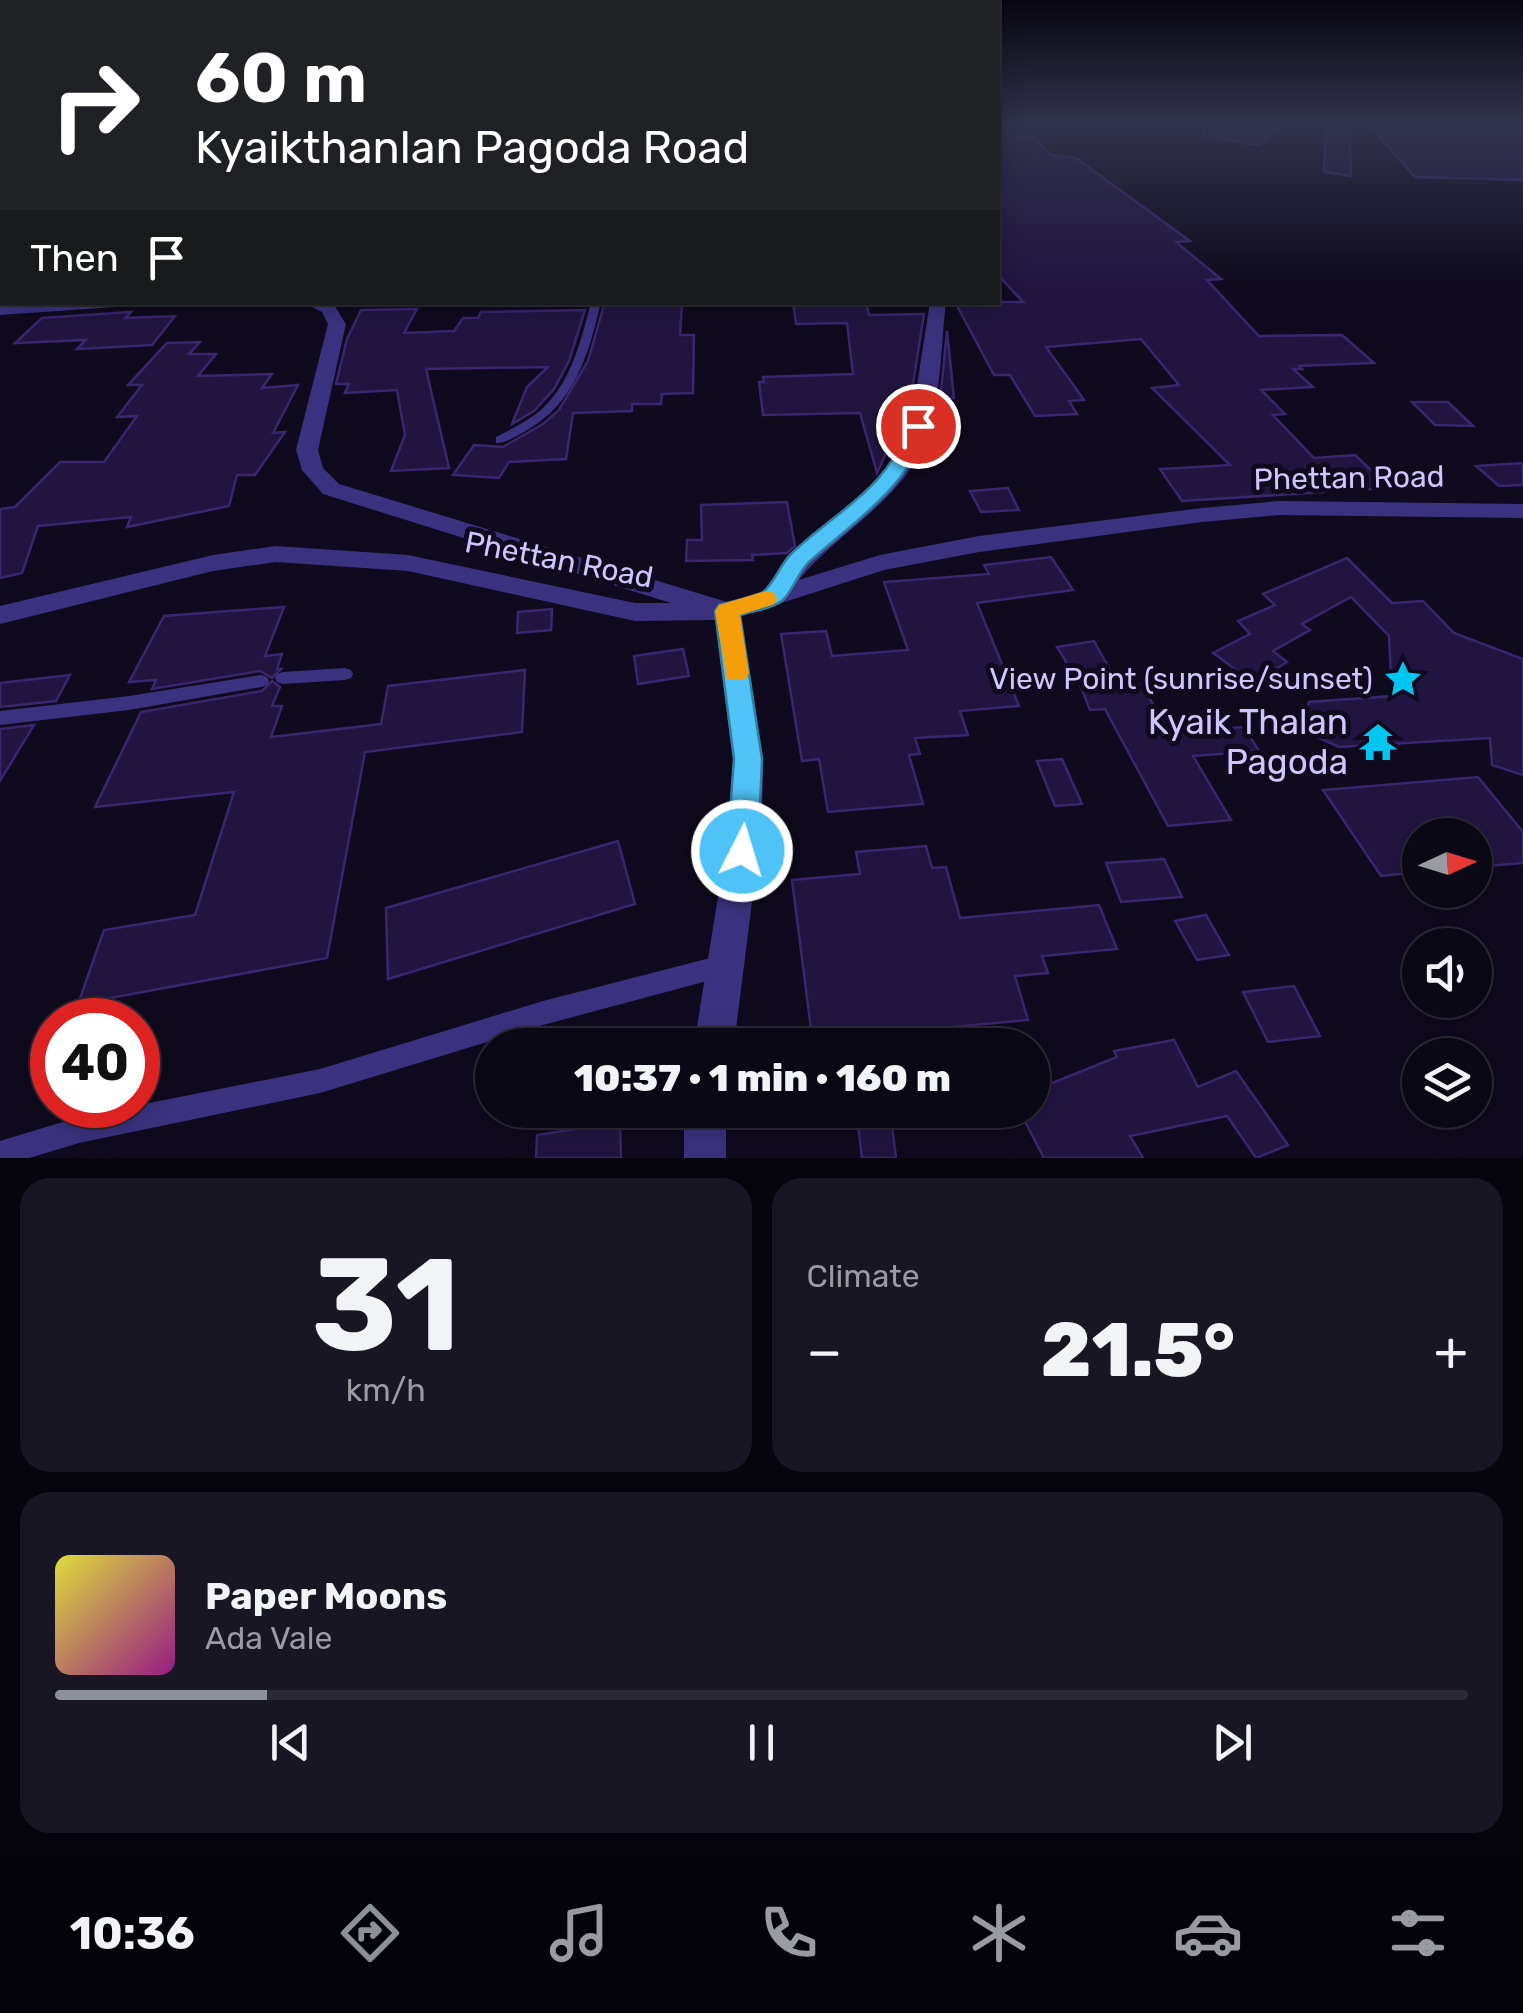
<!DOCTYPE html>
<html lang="en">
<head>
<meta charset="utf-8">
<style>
	body { margin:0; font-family:Rubik,sans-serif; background:#191623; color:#f1f3f6; height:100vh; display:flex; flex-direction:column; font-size:38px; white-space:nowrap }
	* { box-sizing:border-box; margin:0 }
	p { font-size:32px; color:#9a9aa1 }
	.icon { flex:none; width:55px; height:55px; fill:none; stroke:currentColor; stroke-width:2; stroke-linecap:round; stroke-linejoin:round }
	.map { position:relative; height:1158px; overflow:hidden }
	.side { display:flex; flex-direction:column; gap:20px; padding:20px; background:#06040c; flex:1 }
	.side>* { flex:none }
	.guide { position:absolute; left:0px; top:0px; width:1000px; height:305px; box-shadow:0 5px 25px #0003,0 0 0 2px #2b2935; background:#202124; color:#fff; overflow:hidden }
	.needle { width:65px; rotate:86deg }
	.controls { position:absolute; left:1402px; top:818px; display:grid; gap:20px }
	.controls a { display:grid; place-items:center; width:90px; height:90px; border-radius:50%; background:#0b0816; box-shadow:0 5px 25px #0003,0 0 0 2px #2b2935; font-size:50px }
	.speed { position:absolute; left:30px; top:998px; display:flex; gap:20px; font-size:50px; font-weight:700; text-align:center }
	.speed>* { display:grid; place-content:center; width:130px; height:130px; border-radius:50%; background:#0b0816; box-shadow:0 5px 25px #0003,0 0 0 2px #2b2935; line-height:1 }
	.speed .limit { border:15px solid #d22; background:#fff; color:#111 }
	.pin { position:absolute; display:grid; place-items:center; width:85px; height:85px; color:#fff; margin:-42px; border:5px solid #fff; border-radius:50%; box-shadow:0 2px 10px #0007 }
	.me { position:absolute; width:110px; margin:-55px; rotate:5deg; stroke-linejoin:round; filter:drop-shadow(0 0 8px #0008) }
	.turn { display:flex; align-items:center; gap:35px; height:210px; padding:0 30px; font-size:45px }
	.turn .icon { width:130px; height:130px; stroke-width:2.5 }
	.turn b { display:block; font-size:70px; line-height:85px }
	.then { display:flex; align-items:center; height:95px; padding:0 30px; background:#0003; gap:20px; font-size:38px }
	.big { font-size:75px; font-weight:800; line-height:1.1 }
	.side .tile { flex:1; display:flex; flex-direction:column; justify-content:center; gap:15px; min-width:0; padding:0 35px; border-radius:30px; background:#191623 }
	.side .dial { align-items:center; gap:0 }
	.dial b { font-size:130px; line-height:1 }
	.song { display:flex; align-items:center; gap:30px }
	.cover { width:120px; height:120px; border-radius:15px; background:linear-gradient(135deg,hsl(60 70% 55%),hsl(310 70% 35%)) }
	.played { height:10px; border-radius:5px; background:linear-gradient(90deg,#8c9099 15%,#2b2935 15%) }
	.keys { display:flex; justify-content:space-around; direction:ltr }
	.heat { display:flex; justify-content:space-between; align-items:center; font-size:55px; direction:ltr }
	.side .tiles { flex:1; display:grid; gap:20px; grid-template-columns:1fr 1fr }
	.tile:last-child { grid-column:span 2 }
	.trip { position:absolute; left:475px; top:1028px; width:575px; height:100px; border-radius:50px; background:#0b0816; box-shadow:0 5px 25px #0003,0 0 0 2px #2b2935; font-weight:800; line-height:100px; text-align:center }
	.tab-bar { display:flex; height:160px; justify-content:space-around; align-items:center; background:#040309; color:#9a9aa1 }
	.tab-bar .icon { width:70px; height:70px }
	.tab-bar .active { color:#8c9099 }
	.tab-bar b { font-size:45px; color:#f1f3f6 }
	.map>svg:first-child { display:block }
	.building { fill:#21153f; stroke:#39266c; stroke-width:2.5 }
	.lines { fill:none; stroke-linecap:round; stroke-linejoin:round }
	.service { fill:#3b327f; fill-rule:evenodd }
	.minor { fill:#3b327f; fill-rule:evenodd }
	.tertiary { fill:#3b327f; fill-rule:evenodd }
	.route { fill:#4fc3f7; stroke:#337fa1; stroke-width:2.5 }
	.slow { fill:#f59e0b }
	.labels { text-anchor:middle; stroke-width:10; stroke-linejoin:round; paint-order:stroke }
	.street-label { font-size:30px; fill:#d0c6ff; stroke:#0f0a1d }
	.poi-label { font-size:30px; fill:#d0c6ff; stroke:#0f0a1d; text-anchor:end }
	.near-poi-label { font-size:35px; fill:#d0c6ff; stroke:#0f0a1d; text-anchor:end }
</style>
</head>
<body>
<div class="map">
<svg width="1523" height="1158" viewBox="0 0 1523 1158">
	<rect width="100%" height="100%" fill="#0f0a1d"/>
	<g class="building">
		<polygon points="998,124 1003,124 1016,137 1034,137 1050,155 1076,158 1190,241 1176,242 1221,279 1207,280 1259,336 1342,335 1374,363 1299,366 1302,369 1293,369 1313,387 1261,390 1285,414 1273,415 1314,458 1355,455 1390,488 1182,501 1160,469 1230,465 1152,388 1179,385 1141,339 1046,347 1084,400 1069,401 1077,414 1035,416 1010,375 994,375 955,302 1023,302 998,275"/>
		<polygon points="1204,124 1284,124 1259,145 1203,136"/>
		<polygon points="1326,124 1349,124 1351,176 1324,172"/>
		<polygon points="1368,124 1523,124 1523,180 1415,177"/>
		<polygon points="615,302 682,302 680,335 694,335 693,393 662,394 661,404 632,404 632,411 573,413 566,459 509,462 499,478 453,475 474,445 503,447 543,424 559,410 588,361 604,305"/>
		<polygon points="793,302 866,302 869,315 924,314 910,403 902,431 896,431 896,448 888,449 877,473 860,413 763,415 759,382 764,382 763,377 853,374 847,323 796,324"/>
		<polygon points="417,309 404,333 454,331 463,318 478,318 481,312 585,310 569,361 554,389 534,411 512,424 527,387 548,367 426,369 449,468 391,471 405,435 397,390 345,393 349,384 336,384 347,339 361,310"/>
		<polygon points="131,312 125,318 175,316 152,345 77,349 86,340 15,343 42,318"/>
		<polygon points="947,331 954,398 948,398 951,434 932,433 940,401"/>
		<polygon points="200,342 189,354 216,354 198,376 272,374 262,388 298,385 273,433 285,432 255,475 237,475 229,506 127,527 131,517 38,526 22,573 0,578 0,509 15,507 60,462 104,462 137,416 117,417 142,385 128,385 167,343"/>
		<polygon points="1412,402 1448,402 1473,426 1435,425"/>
		<polygon points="1523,463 1523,485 1499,486 1476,466"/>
		<polygon points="1008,488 1019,510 981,512 970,491"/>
		<polygon points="787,502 795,546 787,553 752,555 753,560 686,561 687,540 702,540 701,505"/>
		<polygon points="1051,557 1073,590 977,603 1019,706 960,711 968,735 915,738 920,754 909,755 923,804 828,812 819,759 802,761 781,634 826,631 832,656 908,650 884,582 989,574 984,565"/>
		<polygon points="1347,558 1392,603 1423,601 1454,633 1523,659 1523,775 1492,765 1490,738 1339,747 1286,723 1307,722 1303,719 1309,702 1392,696 1389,636 1351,597 1302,624 1310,630 1273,651 1287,662 1254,683 1213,653 1250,634 1238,621 1275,605 1263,594"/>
		<polygon points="284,607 265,656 282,654 277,669 281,669 272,678 260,671 152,689 156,680 129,682 164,616"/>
		<polygon points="552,609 551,630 517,633 518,612"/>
		<polygon points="1094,641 1119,686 1142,684 1162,721 1209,718 1215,729 1244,727 1259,751 1193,756 1231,820 1168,826 1105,709 1090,710 1073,667 1069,667 1057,647"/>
		<polygon points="683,649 689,676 638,684 634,656"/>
		<polygon points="525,670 522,732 365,752 327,958 78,1004 104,930 195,915 234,792 95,807 141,712 262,691 272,681 280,687 272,706 282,706 271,737 381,724 388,686"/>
		<polygon points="70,675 56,701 0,707 0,683"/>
		<polygon points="34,725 0,781 0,729"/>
		<polygon points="1062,759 1082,804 1055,806 1037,761"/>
		<polygon points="1478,777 1523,832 1523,863 1475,867 1475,835 1420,835 1420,872 1381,876 1323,790"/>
		<polygon points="618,841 635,904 388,979 386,908"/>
		<polygon points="926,846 932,868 946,867 960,918 1099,905 1117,949 1042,956 1048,973 1015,976 1028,1020 928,1029 931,1045 813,1045 792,880 860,874 856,852"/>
		<polygon points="1164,859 1182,897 1121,902 1106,863"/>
		<polygon points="1206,915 1229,955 1197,960 1175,921"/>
		<polygon points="1294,986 1320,1036 1268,1042 1243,992"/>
		<polygon points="1174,1040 1198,1087 1236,1071 1288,1145 1256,1158 1227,1116 1130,1136 1143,1158 1044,1158 1019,1110 1032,1110 1032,1091 1117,1057 1114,1051"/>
		<polygon points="856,1110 890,1110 896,1158 862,1158"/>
		<polygon points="620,1122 621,1158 536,1158 537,1135"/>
	</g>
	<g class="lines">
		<g class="service">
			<polygon points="471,302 538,302 533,305 476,305"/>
			<path d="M591 302H601C588 356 575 404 524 432 514 437 506 443 496 443V437C509 430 524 423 536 414 570 388 581 341 591 302Z"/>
			<polygon points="345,668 351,670 353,674 351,678 345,680 283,684 277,682 275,678 277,674 283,672"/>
			<polygon points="261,675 267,677 269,681 267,685 261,687 129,710 0,725 0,711 129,696"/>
			<polygon points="722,955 730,958 733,966 730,974 722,977 543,1025 320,1093 79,1143 29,1158 0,1158 0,1141 79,1117 320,1069 543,1001"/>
		</g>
		<path class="minor" d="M930 302H946C940 351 942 411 919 455 888 513 820 542 783 602H765L761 596 793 552 869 489 898 455 914 404Z"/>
		<g class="tertiary">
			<polygon points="36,302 123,302 115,307 0,315 0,305"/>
			<polygon points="302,302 334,305 346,324 318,450 323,468 339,484 727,602 880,555 979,536 1202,508 1279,501 1523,504 1523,518 1279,515 1202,522 979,552 884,570 741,616 763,759 762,823 734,1045 694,1045 730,823 733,759 715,620 635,621 408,571 276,562 213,571 0,624 0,606 213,555 276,546 408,555 635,603 671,603 323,494 302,470 296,450 328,324 322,312"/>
			<rect x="684" y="1110" width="42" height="48"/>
		</g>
	</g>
	<linearGradient id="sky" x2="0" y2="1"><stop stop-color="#080610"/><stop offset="0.43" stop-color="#31334c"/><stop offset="1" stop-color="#31334c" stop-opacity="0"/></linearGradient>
	<rect width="1523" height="286" fill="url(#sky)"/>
	<path class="route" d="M918 420 927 426C909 487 856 520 810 561 798 572 794 588 784 599 775 608 752 611 740 615L762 759 758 851 753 861 742 865 732 861 727 851 734 759 715 611 719 605C731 601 752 599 763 592 773 585 781 564 790 555 835 511 888 490 908 426Z"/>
	<polygon class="slow" points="766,591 774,593 777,599 774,604 740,615 749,673 745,680 727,680 715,611 719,605"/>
	<defs>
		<g id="sight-bare" transform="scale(3)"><path d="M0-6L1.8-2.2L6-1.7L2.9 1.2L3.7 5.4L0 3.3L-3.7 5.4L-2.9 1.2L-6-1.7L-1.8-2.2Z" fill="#00c7f1" stroke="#0f0a1d" stroke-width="2.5" paint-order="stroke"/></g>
		<g id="temple-bare" transform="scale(3)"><path d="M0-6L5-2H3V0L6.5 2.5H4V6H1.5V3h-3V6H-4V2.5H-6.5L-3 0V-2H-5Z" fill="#00c7f1" stroke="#0f0a1d" stroke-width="2.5" paint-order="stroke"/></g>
	</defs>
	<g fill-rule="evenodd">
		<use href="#sight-bare" x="1403" y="679"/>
		<use href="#temple-bare" x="1378" y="742"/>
	</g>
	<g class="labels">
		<g class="street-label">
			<text transform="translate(1349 478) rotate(-1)" y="10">Phettan Road</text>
			<text transform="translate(559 560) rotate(11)" y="10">Phettan Road</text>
		</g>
		<g class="poi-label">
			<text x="1373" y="689">View Point (sunrise/sunset)</text>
		</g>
		<g class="near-poi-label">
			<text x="1348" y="734">Kyaik Thalan<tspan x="1348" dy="40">Pagoda</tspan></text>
		</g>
	</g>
</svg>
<div class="controls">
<a><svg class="needle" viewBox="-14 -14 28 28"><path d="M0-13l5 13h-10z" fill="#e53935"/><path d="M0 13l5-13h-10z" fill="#9a9aa1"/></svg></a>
<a><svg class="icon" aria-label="sound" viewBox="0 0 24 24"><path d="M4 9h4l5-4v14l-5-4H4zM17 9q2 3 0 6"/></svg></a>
<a><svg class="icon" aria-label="layers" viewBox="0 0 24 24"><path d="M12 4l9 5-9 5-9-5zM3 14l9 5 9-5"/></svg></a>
</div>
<div class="speed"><div class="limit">40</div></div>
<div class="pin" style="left:918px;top:426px;background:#d93025"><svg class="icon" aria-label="arrive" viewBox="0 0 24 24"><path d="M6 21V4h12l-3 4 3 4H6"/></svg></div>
<svg class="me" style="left:742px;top:851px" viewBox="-20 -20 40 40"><circle r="17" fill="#4fc3f7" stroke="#fff" stroke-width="3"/><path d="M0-11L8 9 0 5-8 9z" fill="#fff"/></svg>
<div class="trip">10:37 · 1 min · 160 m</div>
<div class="guide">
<div class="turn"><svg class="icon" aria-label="right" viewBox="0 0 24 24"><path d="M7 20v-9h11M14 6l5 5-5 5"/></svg><div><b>60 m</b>Kyaikthanlan Pagoda Road</div></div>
<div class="then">Then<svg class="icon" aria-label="arrive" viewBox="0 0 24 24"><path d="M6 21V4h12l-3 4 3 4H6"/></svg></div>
</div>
</div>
<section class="side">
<div class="tiles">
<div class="tile dial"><b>31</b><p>km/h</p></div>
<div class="tile"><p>Climate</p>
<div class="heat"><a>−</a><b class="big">21.5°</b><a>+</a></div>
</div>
<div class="tile">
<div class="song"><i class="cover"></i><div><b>Paper Moons</b><p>Ada Vale</p></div></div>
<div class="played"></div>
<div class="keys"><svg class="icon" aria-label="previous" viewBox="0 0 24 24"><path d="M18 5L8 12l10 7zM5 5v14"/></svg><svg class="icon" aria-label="pause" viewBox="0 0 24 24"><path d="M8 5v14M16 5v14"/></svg><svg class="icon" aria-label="next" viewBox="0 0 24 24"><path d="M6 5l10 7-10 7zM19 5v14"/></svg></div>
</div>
</div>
</section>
<nav class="tab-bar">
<b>10:36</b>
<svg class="icon active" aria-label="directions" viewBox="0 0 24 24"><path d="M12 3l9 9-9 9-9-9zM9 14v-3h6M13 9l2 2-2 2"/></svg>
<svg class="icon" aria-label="music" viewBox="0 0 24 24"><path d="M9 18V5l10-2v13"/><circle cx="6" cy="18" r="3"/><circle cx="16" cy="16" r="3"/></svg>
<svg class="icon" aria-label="phone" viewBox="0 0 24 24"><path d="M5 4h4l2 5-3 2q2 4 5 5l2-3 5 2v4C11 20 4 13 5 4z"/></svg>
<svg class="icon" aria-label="climate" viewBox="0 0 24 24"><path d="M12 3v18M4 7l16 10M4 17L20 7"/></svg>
<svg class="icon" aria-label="car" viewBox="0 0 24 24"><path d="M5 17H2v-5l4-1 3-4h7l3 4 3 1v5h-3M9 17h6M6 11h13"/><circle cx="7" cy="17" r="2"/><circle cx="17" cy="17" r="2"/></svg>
<svg class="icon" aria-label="filters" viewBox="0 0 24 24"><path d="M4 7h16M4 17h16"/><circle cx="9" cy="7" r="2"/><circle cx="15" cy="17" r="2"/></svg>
</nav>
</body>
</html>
